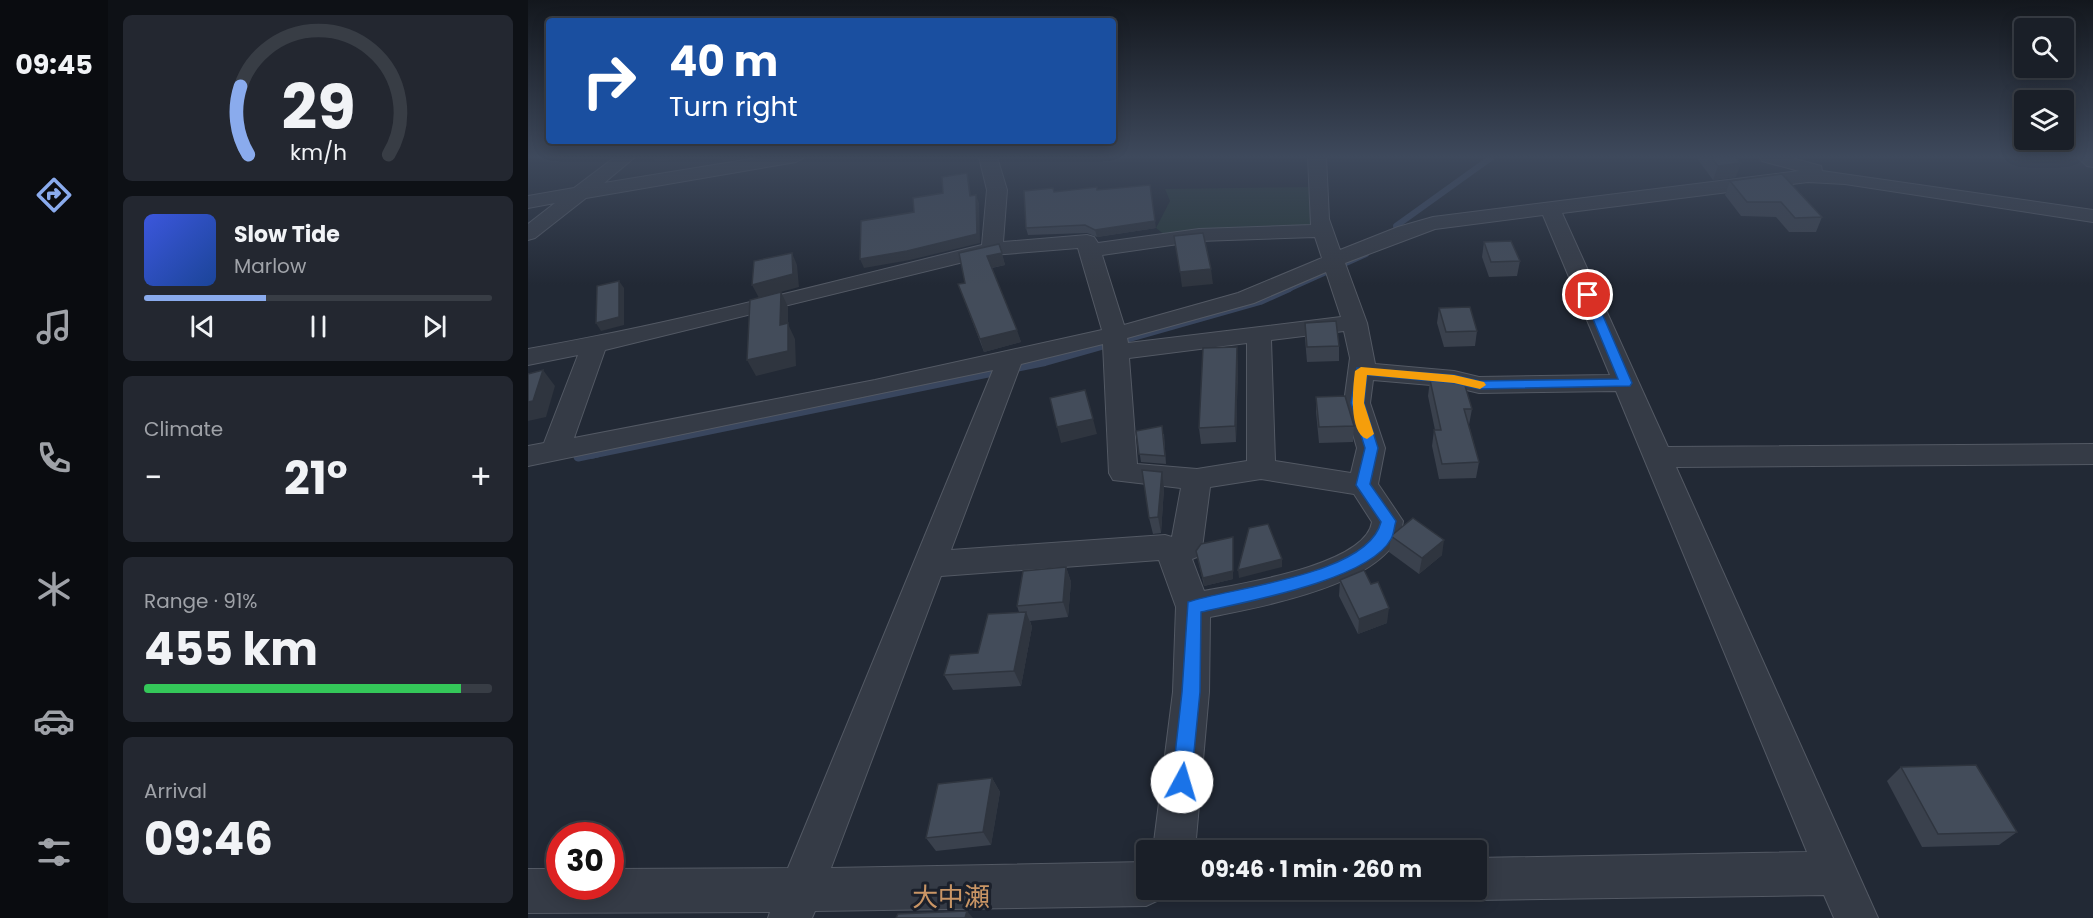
<!DOCTYPE html>
<html lang="en">
<head>
<meta charset="utf-8">
<style>
	body { margin:0; font-family:Poppins,"Noto Sans JP",sans-serif; background:#232730; color:#f1f3f6; height:100vh; display:flex; flex-direction:column; font-size:22px; white-space:nowrap }
	* { box-sizing:border-box; margin:0 }
	p { font-size:20px; color:#9fa2a8 }
	.icon { flex:none; width:33px; height:33px; fill:none; stroke:currentColor; stroke-width:2; stroke-linecap:round; stroke-linejoin:round }
	.map { position:relative; flex:1; overflow:hidden }
	.details { display:flex; flex-direction:column; gap:15px; padding:15px; background:#0e1116; width:420px }
	.details>* { flex:none }
	.hud { position:absolute; left:18px; top:18px; width:570px; height:126px; border-radius:6px; box-shadow:0 3px 15px #0003,0 0 0 2px #383d45; background:#1a4fa0; color:#fff; overflow:hidden }
	.controls { position:absolute; left:1486px; top:18px; display:grid; gap:12px }
	.controls a { display:grid; place-items:center; width:60px; height:60px; border-radius:6px; background:#1a1f28; box-shadow:0 3px 15px #0003,0 0 0 2px #383d45; font-size:30px }
	.speed { position:absolute; left:18px; top:822px; display:flex; gap:12px; font-size:30px; font-weight:700; text-align:center }
	.speed>* { display:grid; place-content:center; width:78px; height:78px; border-radius:50%; background:#1a1f28; box-shadow:0 3px 15px #0003,0 0 0 2px #383d45; line-height:1 }
	.speed .limit { border:9px solid #d22; background:#fff; color:#111 }
	.pin { position:absolute; display:grid; place-items:center; width:51px; height:51px; color:#fff; margin:-26px; border:3px solid #fff; border-radius:50%; box-shadow:0 2px 6px #0007 }
	.me { position:absolute; width:66px; margin:-33px; rotate:6deg; stroke-linejoin:round; filter:drop-shadow(0 0 4px #0008) }
	.turn { display:flex; align-items:center; gap:21px; height:126px; padding:0 24px; font-size:27px }
	.turn .icon { width:78px; height:78px; stroke-width:2.5 }
	.turn b { display:block; font-size:42px; line-height:51px }
	.big { font-size:45px; font-weight:700; line-height:1.1 }
	.details .card { flex:1; display:flex; flex-direction:column; justify-content:center; gap:9px; min-width:0; padding:0 21px; border-radius:9px; background:#232730 }
	.details .dial { align-items:center; gap:0 }
	.dial svg { height:156px; overflow:visible; fill:none; stroke:#383d45; stroke-width:7; stroke-linecap:round; text-anchor:middle }
	.dial text { fill:#f1f3f6; stroke:none }
	.song { display:flex; align-items:center; gap:18px }
	.cover { width:72px; height:72px; border-radius:9px; background:linear-gradient(135deg,hsl(230 70% 55%),hsl(220 70% 35%)) }
	.played { height:6px; border-radius:3px; background:linear-gradient(90deg,#8aabed 35%,#383d45 35%) }
	.keys { display:flex; justify-content:space-around; direction:ltr }
	.heat { display:flex; justify-content:space-between; align-items:center; font-size:33px; direction:ltr }
	.charge { height:9px; border-radius:4px; background:linear-gradient(90deg,#34c759 91%,#383d45 0) }
	.trip { position:absolute; left:608px; top:840px; width:351px; height:60px; border-radius:6px; background:#1a1f28; box-shadow:0 3px 15px #0003,0 0 0 2px #383d45; font-weight:700; line-height:60px; text-align:center }
	main { display:flex; flex:1; min-height:0 }
	.menu { display:flex; flex-direction:column; width:108px; justify-content:space-around; align-items:center; background:#0a0c10; color:#9fa2a8 }
	.menu .icon { width:42px; height:42px }
	.menu .current { color:#8aabed }
	.menu b { font-size:27px; color:#f1f3f6 }
	.map>svg:first-child { display:block }
	.green { fill:#28393a }
	.lines { fill:none; stroke-linecap:round; stroke-linejoin:round }
	.stream-far2 { stroke:#39465e; stroke-width:6 }
	.stream-far1 { stroke:#39465e; stroke-width:8 }
	.stream { stroke:#39465e; stroke-width:9 }
	.minor-casing { stroke:#535964; stroke-width:2 }
	.minor { fill:#353b46; fill-rule:evenodd }
	.wall { fill:#3a414d }
	.shaded-wall { fill:#2f353f }
	.building { fill:#434c5a; stroke:#2f353f; stroke-width:1.5 }
	.route { fill:#1a73e8; stroke:#114b97; stroke-width:1.5 }
	.slow { fill:#f59e0b }
	.labels { text-anchor:middle; stroke-width:6; stroke-linejoin:round; paint-order:stroke }
	.near-quarter-label { font-size:26px; fill:#c99565; stroke:#1b202b }
</style>
</head>
<body>
<main>
<nav class="menu">
<b>09:45</b>
<svg class="icon current" aria-label="directions" viewBox="0 0 24 24"><path d="M12 3l9 9-9 9-9-9zM9 14v-3h6M13 9l2 2-2 2"/></svg>
<svg class="icon" aria-label="music" viewBox="0 0 24 24"><path d="M9 18V5l10-2v13"/><circle cx="6" cy="18" r="3"/><circle cx="16" cy="16" r="3"/></svg>
<svg class="icon" aria-label="phone" viewBox="0 0 24 24"><path d="M5 4h4l2 5-3 2q2 4 5 5l2-3 5 2v4C11 20 4 13 5 4z"/></svg>
<svg class="icon" aria-label="climate" viewBox="0 0 24 24"><path d="M12 3v18M4 7l16 10M4 17L20 7"/></svg>
<svg class="icon" aria-label="car" viewBox="0 0 24 24"><path d="M5 17H2v-5l4-1 3-4h7l3 4 3 1v5h-3M9 17h6M6 11h13"/><circle cx="7" cy="17" r="2"/><circle cx="17" cy="17" r="2"/></svg>
<svg class="icon" aria-label="filters" viewBox="0 0 24 24"><path d="M4 7h16M4 17h16"/><circle cx="9" cy="7" r="2"/><circle cx="15" cy="17" r="2"/></svg>
</nav>
<section class="details">
<div class="card dial"><svg viewBox="0 0 100 80">
<path d="M14 69A42 42 0 1 1 86 69"/>
<path d="M14 69A42 42 0 0 1 10 34" stroke="#8aabed"/>
<text x="50" y="56" font-size="32" font-weight="700">29</text>
<text x="50" y="72" font-size="11">km/h</text>
</svg></div>
<div class="card">
<div class="song"><i class="cover"></i><div><b>Slow Tide</b><p>Marlow</p></div></div>
<div class="played"></div>
<div class="keys"><svg class="icon" aria-label="previous" viewBox="0 0 24 24"><path d="M18 5L8 12l10 7zM5 5v14"/></svg><svg class="icon" aria-label="pause" viewBox="0 0 24 24"><path d="M8 5v14M16 5v14"/></svg><svg class="icon" aria-label="next" viewBox="0 0 24 24"><path d="M6 5l10 7-10 7zM19 5v14"/></svg></div>
</div>
<div class="card"><p>Climate</p>
<div class="heat"><a>−</a><b class="big">21°</b><a>+</a></div>
</div>
<div class="card"><p>Range · 91%</p><b class="big">455 km</b><div class="charge"></div></div>
<div class="card"><p>Arrival</p><b class="big">09:46</b></div>
</section>
<div class="map">
<svg width="1565" height="918" viewBox="0 0 1565 918">
	<rect width="100%" height="100%" fill="#222935"/>
	<polygon class="green" points="789,187 790,231 642,239 628,228 642,201 637,189"/>
	<g class="lines">
		<g class="stream-far2">
			<polyline points="870,238 868,226 964,157"/>
			<polyline points="758,290 838,254"/>
		</g>
		<polyline class="stream-far1" points="62,455 517,362 732,301 761,288"/>
		<polyline class="stream" points="50,457 69,453"/>
		<g class="minor-casing">
			<g id="minor">
				<polygon points="87,157 107,157 76,183 235,157 277,157 268,162 58,198 7,238 0,240 0,224 27,203 0,208 0,196 46,188"/>
				<path d="M451 157H469L479 190 475 242 559 235 566 237 570 243 671 229 783 225 780 157H798L801 219 812 250 870 227 905 217 1271 171 1234 161 1231 157H1260L1293 166 1294 171 1565 210V222L1317 184 1280 182 1034 213 1140 447 1565 444V464L1148 467 1350 918H1306L1296 895 948 900 933 894 931 890H948V858L1279 852 1088 391 951 393 926 387 845 380 842 403 857 448 850 484 875 521C868 584 734 606 682 617L681 692 667 850H625L645 692 648 607 631 560 413 576 303 868 618 862V890H637L633 899 618 906 287 911 284 918H240L242 912 0 913V869H32V886H82V869L260 868 465 370 0 466V446L16 443 50 355 0 365V349C153 322 303 282 454 245L459 190ZM1015 215 1082 375 951 377 926 371 847 364 839 323 817 263 907 229ZM787 237 794 258 710 293 596 325 574 255 671 241ZM550 248 574 330 347 380 46 438 77 350 464 255ZM798 272 813 317 600 343 599 338 726 303ZM816 331 822 358 816 403 829 448 823 473 747 461 743 340ZM719 343V461L669 469 609 464 601 358ZM575 344 581 473 585 480 653 488 644 537 637 535 423 550 493 364ZM733 479 826 494 844 522C838 565 712 584 676 591L664 559 669 557 674 548 682 487Z"/>
				<polygon points="1549,157 1565,157 1565,167 1559,166"/>
			</g>
		</g>
		<use href="#minor" class="minor"/>
	</g>
	<g class="wall">
		<polygon points="1168,157 1208,157 1208,177 1185,180"/>
		<polygon points="1202,181 1294,217 1288,232 1261,232 1248,217 1213,216 1197,195"/>
		<polygon points="525,188 526,191 569,190 628,228 569,237 559,233 500,235 498,228"/>
		<polygon points="956,242 992,261 989,276 961,277 954,257"/>
		<polygon points="471,244 477,265 464,268 493,342 456,352 430,284 437,283"/>
		<polygon points="911,308 949,331 947,346 916,347 909,323"/>
		<polygon points="777,323 811,346 811,361 779,362 777,339"/>
		<polygon points="710,362 708,442 673,444 671,428"/>
		<polygon points="902,380 944,409 941,425 951,462 948,478 911,479 904,446 906,430 907,430 900,396"/>
		<polygon points="788,397 826,426 825,442 791,443 788,412"/>
		<polygon points="608,431 636,434 638,464 613,462"/>
		<polygon points="634,472 636,488 633,533 625,534 621,518"/>
		<polygon points="863,536 914,555 891,574 861,552"/>
		<polygon points="705,537 705,579 676,586 668,551"/>
		<polygon points="538,567 543,582 540,617 502,621 504,627 493,686 425,690 416,675 450,653 491,612 489,606"/>
		<polygon points="812,580 859,623 830,634 811,596"/>
		<polygon points="1373,767 1489,832 1471,845 1394,847 1359,781"/>
		<polygon points="464,778 472,792 463,845 408,851 398,838"/>
	</g>
	<g class="shaded-wall">
		<polygon points="125,157 165,157 128,162"/>
		<polygon points="193,157 231,157 195,161"/>
		<polygon points="1213,163 1208,177 1185,180 1190,166"/>
		<polygon points="439,173 441,182 444,204 442,196"/>
		<polygon points="448,195 451,203 452,243 382,260 336,268 332,259"/>
		<polygon points="627,221 628,228 569,237 567,230"/>
		<polygon points="264,253 269,265 271,287 231,298 224,285"/>
		<polygon points="474,253 477,265 462,268 459,256"/>
		<polygon points="683,269 685,284 654,287 652,272"/>
		<polygon points="91,281 96,288 96,325 73,331 68,323"/>
		<polygon points="253,292 260,307 260,324 267,339 268,366 228,376 219,360 252,325"/>
		<polygon points="489,330 493,342 456,352 452,339"/>
		<polygon points="709,347 710,362 708,442 707,426"/>
		<polygon points="15,370 27,386 18,417 0,421 0,402"/>
		<polygon points="565,419 569,434 533,443 529,427"/>
		<polygon points="634,472 636,488 633,533 630,517"/>
		<polygon points="705,537 705,579 676,586 675,578"/>
		<polygon points="916,540 914,555 891,574 894,558"/>
		<polygon points="754,559 754,567 711,578 710,570"/>
		<polygon points="538,567 543,582 540,617 535,602"/>
		<polygon points="861,608 859,623 830,634 831,619"/>
		<polygon points="498,612 504,627 493,686 486,671"/>
		<polygon points="464,778 472,792 463,845 455,832"/>
		<polygon points="439,911 445,918 437,918"/>
	</g>
	<g class="building">
		<polygon points="1183,157 1208,157 1213,163 1190,166"/>
		<polygon points="439,173 442,196 448,195 449,234 379,251 332,259 333,221 386,212 385,198 415,193 414,177"/>
		<polygon points="1254,174 1294,217 1267,218 1253,202 1219,202 1202,181"/>
		<polygon points="622,185 627,221 567,230 557,225 498,228 496,191 525,188 526,192 569,187 569,190"/>
		<polygon points="675,233 683,269 652,272 646,236"/>
		<polygon points="983,241 992,261 963,262 956,242"/>
		<polygon points="471,244 474,253 459,256 489,330 452,339 430,284 437,283 431,253"/>
		<polygon points="264,253 265,274 224,285 226,261"/>
		<polygon points="91,281 91,317 68,323 69,286"/>
		<polygon points="253,292 252,325 260,323 260,351 219,360 222,300"/>
		<polygon points="942,307 949,331 918,332 911,308"/>
		<polygon points="808,321 811,346 779,347 777,323"/>
		<polygon points="709,347 707,426 671,428 675,348"/>
		<polygon points="15,370 5,401 0,402 0,374"/>
		<polygon points="935,379 944,409 936,409 951,462 914,464 906,430 913,430 902,380"/>
		<polygon points="557,390 565,419 529,427 522,398"/>
		<polygon points="817,396 826,426 791,427 788,397"/>
		<polygon points="634,426 637,456 611,454 608,431"/>
		<polygon points="614,470 634,472 630,517 621,518"/>
		<polygon points="885,518 916,540 894,558 863,536"/>
		<polygon points="740,524 754,559 710,570 721,528"/>
		<polygon points="705,537 705,571 675,578 668,551 673,544"/>
		<polygon points="538,567 535,602 489,606 495,571"/>
		<polygon points="836,570 843,584 850,582 861,608 831,619 812,580"/>
		<polygon points="498,612 486,671 416,675 422,655 450,653 460,614"/>
		<polygon points="1448,765 1489,832 1410,834 1373,767"/>
		<polygon points="464,778 455,832 398,838 410,784"/>
		<polygon points="439,911 437,918 368,918 370,914"/>
	</g>
	<linearGradient id="sky" x2="0" y2="1"><stop stop-color="#13171d"/><stop offset="0.55" stop-color="#3e495c"/><stop offset="1" stop-color="#3e495c" stop-opacity="0"/></linearGradient>
	<rect width="1565" height="285" fill="url(#sky)"/>
	<path class="route" d="M1060 292 1066 295 1104 383 1102 386 951 389 926 383 839 375 836 403 850 448 842 484 868 521C866 527 866 534 863 539 841 580 717 602 673 612L672 692 663 782 660 789 654 792 647 789 644 782 654 692 660 602C706 587 840 575 853 522L828 485 837 448 823 403 829 368 926 375 951 381 1090 379 1055 295Z"/>
	<path class="slow" d="M833 367 926 375 956 382 958 385 952 389 926 383 839 375 836 403 846 434 839 439C820 433 825 386 827 371Z"/>
	<g class="labels">
		<g class="near-quarter-label">
			<text x="423" y="906">大中瀬</text>
		</g>
	</g>
</svg>
<div class="controls">
<a><svg class="icon" aria-label="search" viewBox="0 0 24 24"><circle cx="10" cy="10" r="6"/><path d="M15 15l6 6"/></svg></a>
<a><svg class="icon" aria-label="layers" viewBox="0 0 24 24"><path d="M12 4l9 5-9 5-9-5zM3 14l9 5 9-5"/></svg></a>
</div>
<div class="speed"><div class="limit">30</div></div>
<div class="pin" style="left:1060px;top:295px;background:#d93025"><svg class="icon" aria-label="arrive" viewBox="0 0 24 24"><path d="M6 21V4h12l-3 4 3 4H6"/></svg></div>
<svg class="me" style="left:654px;top:782px" viewBox="-20 -20 40 40"><circle r="19" fill="#fff"/><path d="M0-13L10 11 0 6-10 11z" fill="#1a73e8"/></svg>
<div class="trip">09:46 · 1 min · 260 m</div>
<div class="hud">
<div class="turn"><svg class="icon" aria-label="right" viewBox="0 0 24 24"><path d="M7 20v-9h11M14 6l5 5-5 5"/></svg><div><b>40 m</b>Turn right</div></div>
</div>
</div>
</main>
</body>
</html>
